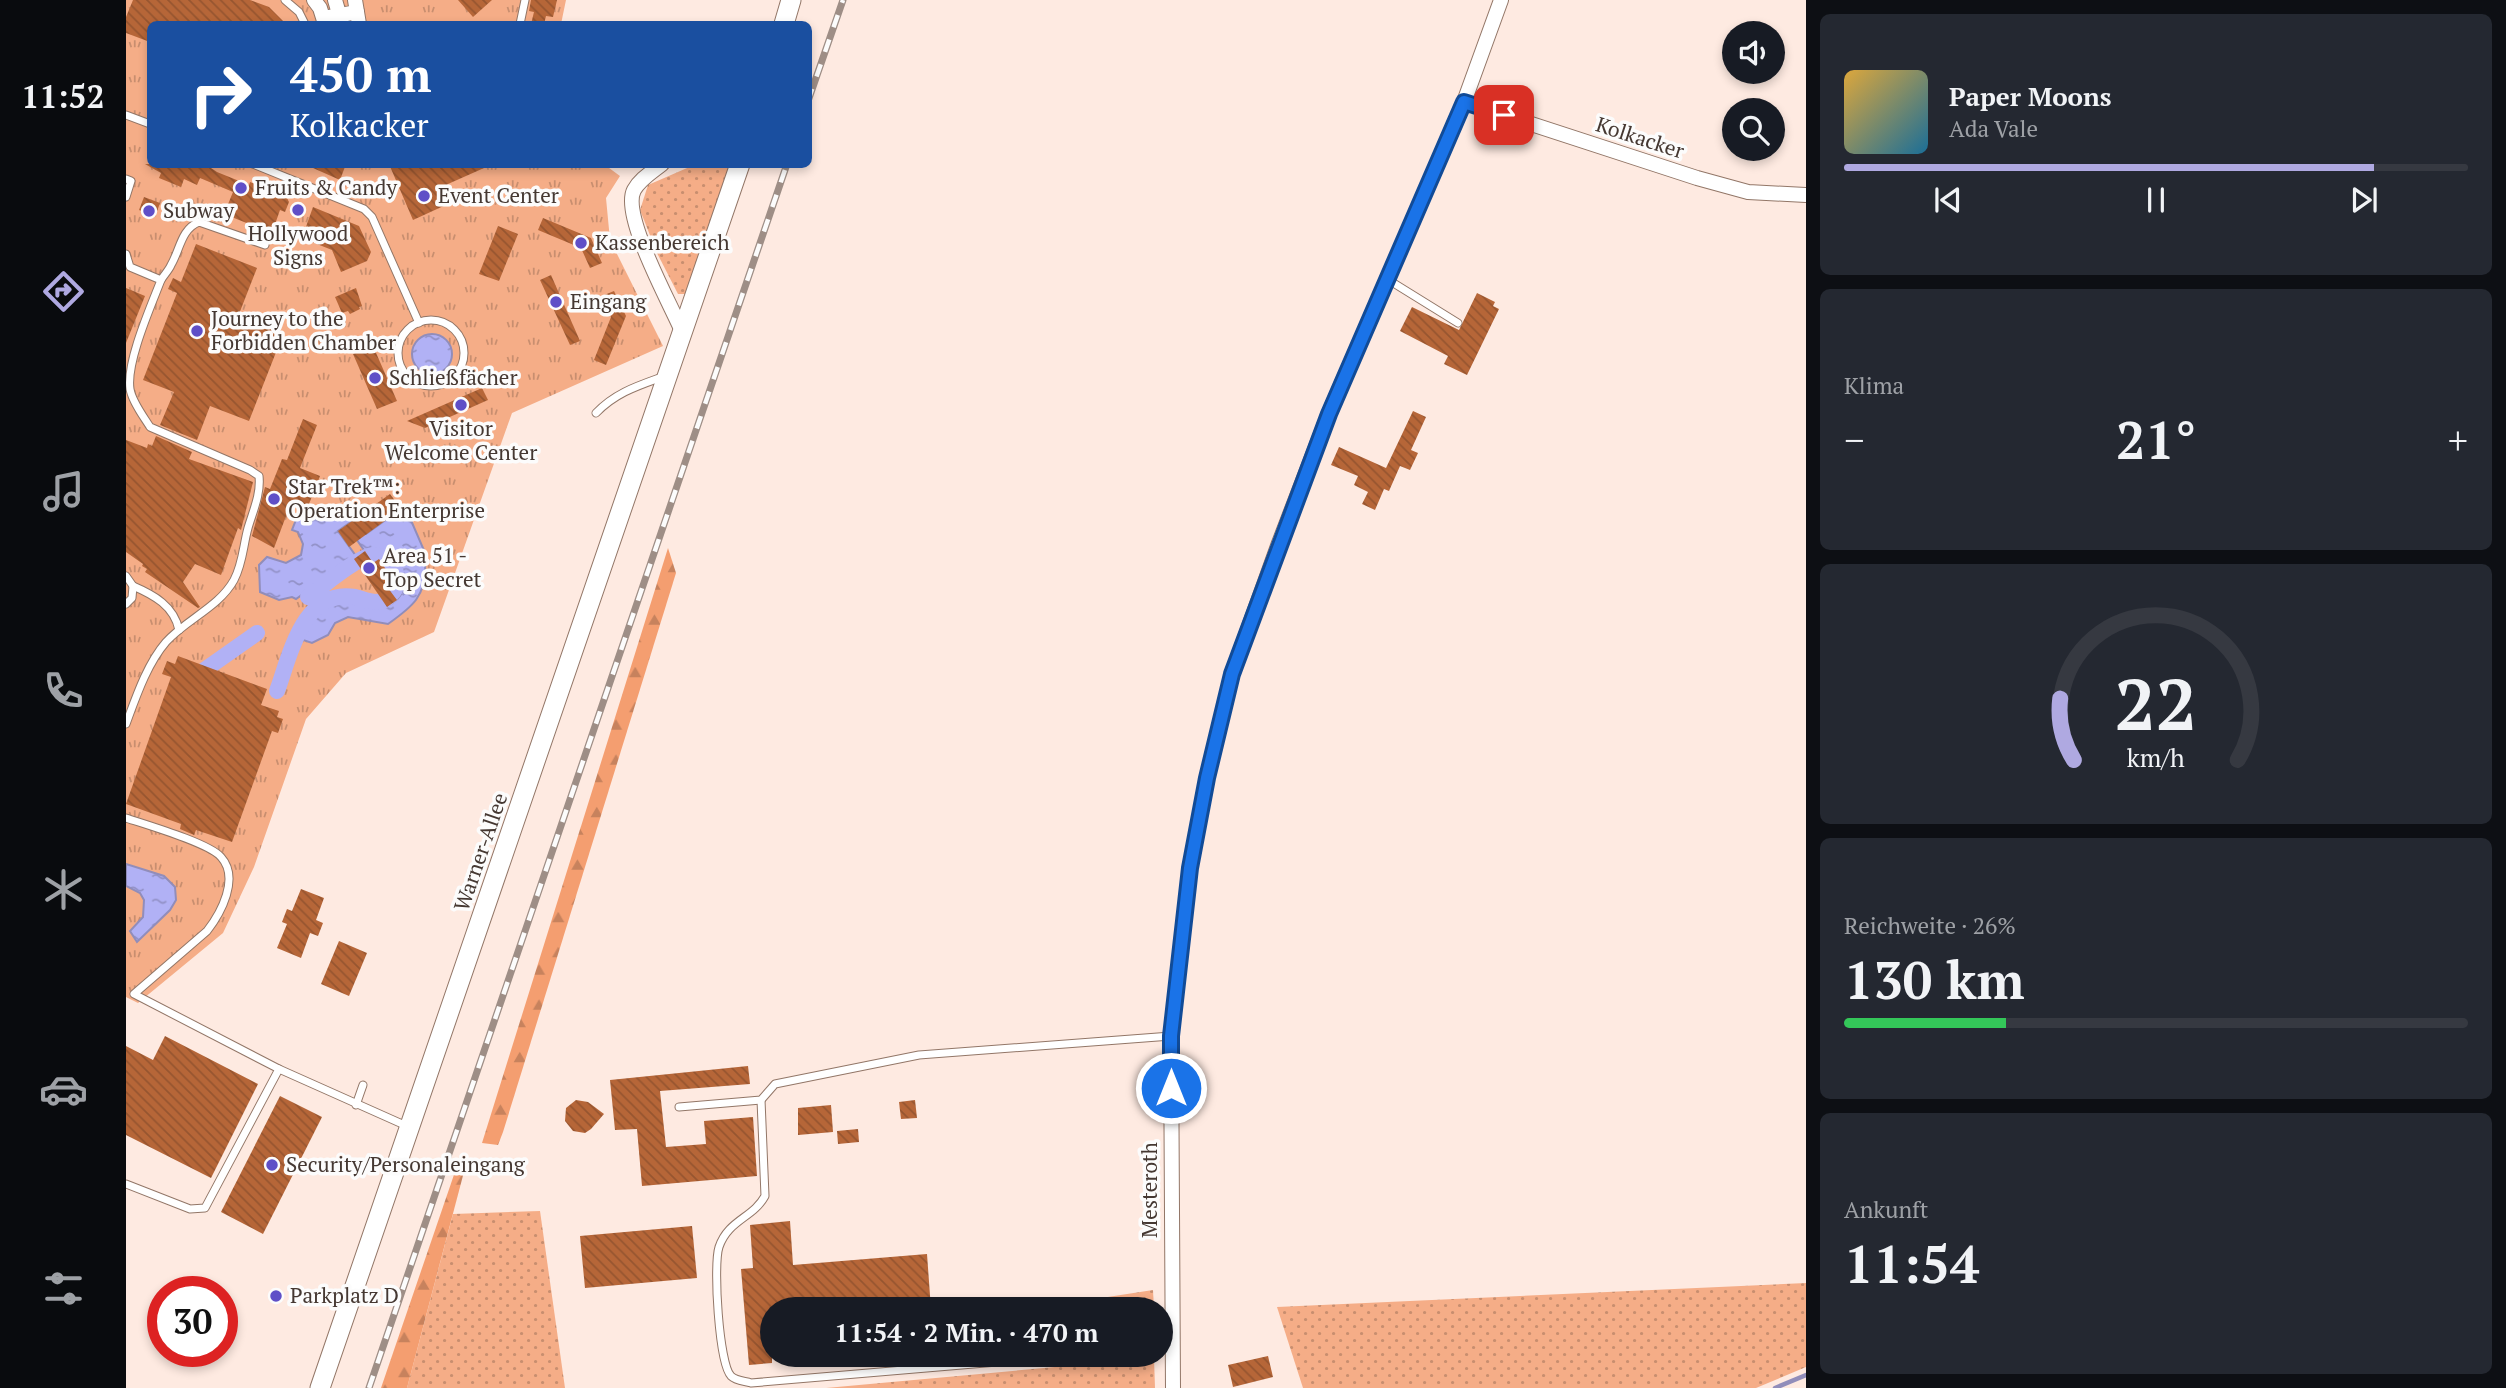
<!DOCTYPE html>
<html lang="de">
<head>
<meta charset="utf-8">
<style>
	body { margin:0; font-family:"PT Serif",serif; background:#242831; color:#f1f3f6; height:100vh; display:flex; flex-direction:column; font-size:26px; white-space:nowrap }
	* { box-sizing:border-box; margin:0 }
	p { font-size:23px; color:#9ea1a6 }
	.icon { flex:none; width:38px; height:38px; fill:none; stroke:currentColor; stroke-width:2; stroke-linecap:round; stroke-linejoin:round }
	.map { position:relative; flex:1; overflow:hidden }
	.panel { display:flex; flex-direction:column; gap:14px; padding:14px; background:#0d0f14; width:700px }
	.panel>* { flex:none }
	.banner { position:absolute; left:21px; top:21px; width:665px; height:147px; border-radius:10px; box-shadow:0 4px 10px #0003; background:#1a4fa0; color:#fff; overflow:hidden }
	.tools { position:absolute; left:1596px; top:21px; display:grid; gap:14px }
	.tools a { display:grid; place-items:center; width:63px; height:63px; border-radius:50%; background:#171b24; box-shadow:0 4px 10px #0003; font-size:35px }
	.speed { position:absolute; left:21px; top:1276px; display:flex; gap:14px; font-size:35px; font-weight:700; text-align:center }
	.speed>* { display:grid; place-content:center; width:91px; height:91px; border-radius:50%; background:#171b24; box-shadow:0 4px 10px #0003; line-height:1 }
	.speed .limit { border:10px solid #d22; background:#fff; color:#111 }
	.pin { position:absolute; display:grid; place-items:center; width:60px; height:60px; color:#fff; margin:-30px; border-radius:14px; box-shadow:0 4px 10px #0006 }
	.me { position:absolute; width:77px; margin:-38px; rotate:0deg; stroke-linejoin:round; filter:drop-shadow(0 0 5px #0008) }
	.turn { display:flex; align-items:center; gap:24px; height:147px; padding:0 28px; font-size:32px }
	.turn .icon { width:91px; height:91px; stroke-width:2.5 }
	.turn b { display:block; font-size:49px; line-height:60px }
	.big { font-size:52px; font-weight:700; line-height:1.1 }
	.panel .widget { flex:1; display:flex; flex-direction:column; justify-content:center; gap:10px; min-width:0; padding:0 24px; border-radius:10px; background:#242831 }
	.panel .dial { align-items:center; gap:0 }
	.dial svg { height:182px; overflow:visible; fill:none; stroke:#363941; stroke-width:7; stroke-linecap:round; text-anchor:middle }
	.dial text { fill:#f1f3f6; stroke:none }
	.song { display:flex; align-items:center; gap:21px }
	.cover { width:84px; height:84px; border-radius:10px; background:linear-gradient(135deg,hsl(40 70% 55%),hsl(200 70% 35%)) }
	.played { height:7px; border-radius:4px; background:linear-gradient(90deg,#afa9e1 85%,#363941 85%) }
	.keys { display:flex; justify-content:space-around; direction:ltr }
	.heat { display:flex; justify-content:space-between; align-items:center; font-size:38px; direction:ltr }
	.charge { height:10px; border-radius:5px; background:linear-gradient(90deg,#34c759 26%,#363941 0) }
	.trip { position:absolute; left:634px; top:1297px; width:413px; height:70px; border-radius:35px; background:#171b24; box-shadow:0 4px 10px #0003; font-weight:700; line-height:70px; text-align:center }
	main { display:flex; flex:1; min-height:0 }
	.tab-bar { display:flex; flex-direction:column; width:126px; justify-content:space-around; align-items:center; background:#090b0e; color:#9ea1a6 }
	.tab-bar .icon { width:49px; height:49px }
	.tab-bar .current { color:#afa9e1 }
	.tab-bar b { font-size:32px; color:#f1f3f6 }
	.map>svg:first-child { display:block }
	.grass { fill:url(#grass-dots) }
	.forest { fill:url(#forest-firs) }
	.park { fill:url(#park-tufts) }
	.water { fill:url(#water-ripples); stroke:#918dba; stroke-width:2 }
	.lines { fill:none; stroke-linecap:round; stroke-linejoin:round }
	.stream { stroke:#918dba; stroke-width:4.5 }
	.canal { stroke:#b1b1f5; stroke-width:16 }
	.building { fill:url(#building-back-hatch) }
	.lane-casing { stroke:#927667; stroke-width:9 }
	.street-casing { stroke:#927667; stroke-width:16 }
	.secondary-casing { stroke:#927667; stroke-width:21 }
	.lane { stroke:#fff; stroke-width:7 }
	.street { stroke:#fff; stroke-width:14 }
	.secondary { stroke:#fff; stroke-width:19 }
	.rail-casing { stroke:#9e8e86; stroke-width:7 }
	.rail { stroke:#fcfcfc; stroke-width:4.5; stroke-dasharray:13; stroke-linecap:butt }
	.route-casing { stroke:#114b97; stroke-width:18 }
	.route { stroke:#1a73e8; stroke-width:12 }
	.poi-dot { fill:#5f4fc7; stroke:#fcfcfc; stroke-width:2.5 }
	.labels { text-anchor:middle; stroke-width:7; stroke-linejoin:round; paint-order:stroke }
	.street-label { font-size:21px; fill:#453832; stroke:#fcfcfc }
	.poi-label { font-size:21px; fill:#453832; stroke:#fcfcfc; text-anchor:start }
</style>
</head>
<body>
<main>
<nav class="tab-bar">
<b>11:52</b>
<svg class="icon current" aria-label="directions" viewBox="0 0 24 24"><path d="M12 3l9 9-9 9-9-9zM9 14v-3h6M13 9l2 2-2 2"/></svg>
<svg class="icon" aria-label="music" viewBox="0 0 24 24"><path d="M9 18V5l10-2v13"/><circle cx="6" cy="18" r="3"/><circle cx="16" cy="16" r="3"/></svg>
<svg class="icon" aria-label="phone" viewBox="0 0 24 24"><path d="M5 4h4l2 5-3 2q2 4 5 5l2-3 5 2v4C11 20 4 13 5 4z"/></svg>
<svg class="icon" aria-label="climate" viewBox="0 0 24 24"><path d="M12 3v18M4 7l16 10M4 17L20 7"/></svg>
<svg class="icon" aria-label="car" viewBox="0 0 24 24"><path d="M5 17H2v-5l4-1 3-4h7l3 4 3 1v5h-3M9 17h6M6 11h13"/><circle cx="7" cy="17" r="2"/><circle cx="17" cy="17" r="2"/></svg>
<svg class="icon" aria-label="filters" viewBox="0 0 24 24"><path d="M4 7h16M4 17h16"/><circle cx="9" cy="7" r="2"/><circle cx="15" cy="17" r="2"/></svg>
</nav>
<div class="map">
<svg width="1680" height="1388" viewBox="0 0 1680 1388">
	<defs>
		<pattern id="grass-dots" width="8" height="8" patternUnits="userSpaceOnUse" patternTransform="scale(1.75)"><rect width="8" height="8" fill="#f5ad87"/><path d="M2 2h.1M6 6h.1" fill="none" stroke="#c88e6f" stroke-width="1.8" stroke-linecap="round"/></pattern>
		<pattern id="forest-firs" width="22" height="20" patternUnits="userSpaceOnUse" patternTransform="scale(1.75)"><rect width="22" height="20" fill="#f49e70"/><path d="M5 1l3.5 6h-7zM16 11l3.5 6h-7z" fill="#c7825d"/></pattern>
		<pattern id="park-tufts" width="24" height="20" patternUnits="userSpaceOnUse" patternTransform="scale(1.75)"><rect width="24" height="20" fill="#f5ad87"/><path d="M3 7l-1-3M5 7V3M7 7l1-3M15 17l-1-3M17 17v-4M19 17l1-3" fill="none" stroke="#c88e6f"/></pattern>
		<pattern id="water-ripples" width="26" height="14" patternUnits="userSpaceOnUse" patternTransform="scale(1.75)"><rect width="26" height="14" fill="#b1b1f5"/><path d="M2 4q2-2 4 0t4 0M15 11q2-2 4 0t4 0" fill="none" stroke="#9291c7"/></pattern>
		<pattern id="building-back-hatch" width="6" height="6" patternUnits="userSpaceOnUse" patternTransform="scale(1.75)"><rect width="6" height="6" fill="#b66638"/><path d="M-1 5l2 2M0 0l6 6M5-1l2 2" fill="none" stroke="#965530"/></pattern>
	</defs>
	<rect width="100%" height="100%" fill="#feeae1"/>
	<g class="grass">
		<polygon points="568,165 605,165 560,294 552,294 531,253 514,210 522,185"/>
		<polygon points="414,1211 439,1388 281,1388 327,1214"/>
		<polygon points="1680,1283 1680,1367 1630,1388 1177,1388 1151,1307"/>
		<polygon points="1027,1290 1028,1309 904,1309"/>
		<polygon points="1028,1358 1029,1388 700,1388"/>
	</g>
	<g class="forest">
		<polygon points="542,548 550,573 377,1132 372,1145 356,1143"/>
		<polygon points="332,1163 339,1168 281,1388 255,1388"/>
	</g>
	<polygon class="park" points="0,0 440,0 435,24 24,24 24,164 479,165 494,176 480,198 484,240 537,346 386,413 308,632 220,673 180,719 128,867 97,933 12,1003 0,997"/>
	<g class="water">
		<circle cx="306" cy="354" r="20"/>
		<polygon points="175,507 203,516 210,512 229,519 212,531 230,556 170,599 166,597 153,600 134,592 133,565 141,557 160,563 175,555 177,544 172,532 166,530"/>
		<path d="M275 509 278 515 284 518 300 555 292 552 289 559 299 563C301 596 286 607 262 624L222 617 209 623 202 635 186 643 174 639C183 619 201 596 227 601 228 601 235 605 237 605 246 609 260 609 268 602 293 582 270 543 240 553L226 533 240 534Z"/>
		<polygon points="0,864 38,876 49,887 50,900 44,910 11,942 4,931 17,917 18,900 14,893 0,886"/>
	</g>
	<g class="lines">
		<polyline class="stream" points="1649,1388 1680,1375"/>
		<g class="canal">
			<polyline points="77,671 131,633"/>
			<path d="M151 691C164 656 177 588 229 597 241 600 253 607 264 596 282 579 263 548 240 557 221 565 199 585 182 597"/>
		</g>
	</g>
	<g class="building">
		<polygon points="7,0 124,0 143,7 160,24 24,24 24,42 0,33 0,17"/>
		<polygon points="332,0 366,0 347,17"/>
		<polygon points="405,0 431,0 427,17 420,16 418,24 405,24 408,12 403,11"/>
		<polygon points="19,164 79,164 91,172 123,185 124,182 160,196 163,202 159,212 154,210 146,233 98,214 107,192 74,178 71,185 58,179 55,187 33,178 35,173"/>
		<polygon points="178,164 220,164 214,180"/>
		<polygon points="263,164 367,164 322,184 316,189 322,204 287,220"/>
		<polygon points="18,197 34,203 29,217 13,210"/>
		<polygon points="187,207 233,226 245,252 241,261 215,272 206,250 176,238"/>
		<polygon points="417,218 465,238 476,263 464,268 455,248 412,230"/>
		<polygon points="372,226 392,234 373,281 353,274"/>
		<polygon points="70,244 131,268 113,314 158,332 123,421 84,406 71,440 34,425 48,392 17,380 51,293 42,289 47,278 55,282"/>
		<polygon points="425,275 454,341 444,345 414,280"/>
		<polygon points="0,288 19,296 0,343"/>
		<polygon points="230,288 236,306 233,307 234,309 224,314 222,311 216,313 209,297"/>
		<polygon points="488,291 500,316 480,365 468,360 485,317 476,296"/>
		<polygon points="1351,293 1369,302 1367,306 1373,309 1341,375 1318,364 1322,356 1274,331 1286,307 1333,330"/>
		<polygon points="247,346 271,401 251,409 227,354"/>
		<polygon points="356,388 362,400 299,428 281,421"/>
		<polygon points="1287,411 1300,417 1285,450 1292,453 1284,470 1274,466 1263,491 1258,489 1249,510 1236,504 1242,492 1228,485 1232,476 1205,465 1213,447 1260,468"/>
		<polygon points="177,419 191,425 174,468 194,476 181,509 165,503 148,548 126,536 139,487 144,489 156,459 161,460"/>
		<polygon points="30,436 66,452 63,459 127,482 115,530 112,528 95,575 69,564 57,582 74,607 72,608 19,572 21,569 16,566 17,564 0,552 0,440 21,448 22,444 26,446"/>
		<polygon points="264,494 275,509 223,547 212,531"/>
		<polygon points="239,551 247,563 253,559 269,583 262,588 271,600 261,607 228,559"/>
		<polygon points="52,656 141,689 135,705 153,711 151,717 157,719 152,733 146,731 106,842 70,830 68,835 54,829 55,824 0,804 45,677 36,674 41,661 49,664"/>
		<polygon points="175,889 198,898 190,920 197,923 192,936 184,933 175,958 151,948 161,924 156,922 161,909 166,911"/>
		<polygon points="213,941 241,953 223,996 195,984"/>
		<polygon points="39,1036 132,1084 85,1178 0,1135 0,1046 27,1060"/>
		<polygon points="622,1066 624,1084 534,1091 540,1147 580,1144 578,1121 627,1117 631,1176 516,1186 511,1129 489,1130 484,1080"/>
		<polygon points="154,1096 196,1117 137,1234 95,1212"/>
		<polygon points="450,1100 462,1102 478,1114 465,1129 459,1133 447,1131 439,1121 440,1108"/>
		<polygon points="789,1100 791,1118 775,1119 773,1102"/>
		<polygon points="705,1105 707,1132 672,1135 672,1108"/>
		<polygon points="732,1129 733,1142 712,1144 711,1131"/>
		<polygon points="664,1221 667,1265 801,1254 805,1309 646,1309 646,1363 623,1365 615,1269 627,1268 624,1225"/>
		<polygon points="566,1226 571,1278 459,1288 454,1236"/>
		<polygon points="1142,1356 1147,1377 1107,1387 1102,1365"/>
	</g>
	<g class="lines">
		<g class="lane-casing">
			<g id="lane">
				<polyline points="159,0 173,12 179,24"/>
				<polyline points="394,24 399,0"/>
				<polyline points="0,115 24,124"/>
				<polyline points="127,164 238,209 246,217 293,323"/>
				<polyline points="0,179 5,181 0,197"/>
				<path d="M0 254 4 267 35 280C25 306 0 362 4 389 6 402 18 417 24 427L124 470 133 476C135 494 127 511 122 528 117 546 117 563 108 580 93 607 61 619 40 642 21 664 10 697 0 724"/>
				<polyline points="1261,279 1332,323"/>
				<path d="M35 280C38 275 43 270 45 265 54 250 55 229 73 222L139 245"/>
				<circle cx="305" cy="353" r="33"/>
				<path d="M470 413C489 393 511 386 536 377"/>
				<polyline points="0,576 7,586 6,598 0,604"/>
				<path d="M7 586C28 595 48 606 53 630"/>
				<path d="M0 818C21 825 83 843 95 857 114 878 95 913 81 931L8 994 153 1069 283 1127"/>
				<path d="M635 1100 639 1196C627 1218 602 1220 593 1247 587 1265 593 1364 605 1376 610 1381 619 1381 625 1383L965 1354"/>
				<polyline points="230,1105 237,1085"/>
				<polyline points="553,1107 635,1100 649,1084 793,1055 1045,1036"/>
				<polyline points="0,1184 64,1209 79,1208 153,1069"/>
				<polyline points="202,1301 221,1308"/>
			</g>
		</g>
		<g class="street-casing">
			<g id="street">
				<polyline points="188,0 194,8 199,24"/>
				<polyline points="209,0 216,24"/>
				<polyline points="229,0 233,24"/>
				<polyline points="198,18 231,12"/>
				<polyline points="1338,102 1571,178 1622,192 1680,195"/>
				<path d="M536 164C526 172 514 179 508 190 495 215 544 303 556 331"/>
				<polyline points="1047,1388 1045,1036 1064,868 1081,778 1106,674 1153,543 1203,413 1338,102 1375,0"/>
			</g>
		</g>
		<g class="secondary-casing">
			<g id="secondary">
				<polyline points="658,24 665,0"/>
				<polyline points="194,1388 614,164"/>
			</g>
		</g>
		<use href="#lane" class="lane"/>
		<use href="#street" class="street"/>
		<use href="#secondary" class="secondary"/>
		<g class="rail-casing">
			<g id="rail">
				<polyline points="682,101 717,0"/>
				<polyline points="243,1388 661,164"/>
			</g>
		</g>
		<use href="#rail" class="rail"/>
	</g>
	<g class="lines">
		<g class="route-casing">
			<polyline id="route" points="1045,1088 1045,1036 1064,868 1081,778 1106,674 1203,414 1338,102 1378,115"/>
		</g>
		<use href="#route" class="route"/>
	</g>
	<g class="poi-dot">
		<circle cx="115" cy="188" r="7"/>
		<circle cx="298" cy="196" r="7"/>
		<circle cx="172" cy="210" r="7"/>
		<circle cx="23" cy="211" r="7"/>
		<circle cx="455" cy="243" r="7"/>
		<circle cx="430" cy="302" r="7"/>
		<circle cx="71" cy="331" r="7"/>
		<circle cx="249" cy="378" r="7"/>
		<circle cx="335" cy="405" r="7"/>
		<circle cx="148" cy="499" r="7"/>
		<circle cx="243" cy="568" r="7"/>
		<circle cx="146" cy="1165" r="7"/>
		<circle cx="150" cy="1296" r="7"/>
	</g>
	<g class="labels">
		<g class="street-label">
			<text transform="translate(1514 138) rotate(18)" y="7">Kolkacker</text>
			<text transform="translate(355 852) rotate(-71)" y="7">Warner-Allee</text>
			<text transform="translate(1024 1190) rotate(-90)" y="7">Mesteroth</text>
		</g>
		<g class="poi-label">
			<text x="129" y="195">Fruits &amp; Candy</text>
			<text x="312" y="203">Event Center</text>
			<text x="37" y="218">Subway</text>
			<text x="172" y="241" text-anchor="middle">Hollywood<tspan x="172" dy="24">Signs</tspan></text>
			<text x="469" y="250">Kassenbereich</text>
			<text x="444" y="309">Eingang</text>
			<text x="85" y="326">Journey to the<tspan x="85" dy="24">Forbidden Chamber</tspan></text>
			<text x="263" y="385">Schließfächer</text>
			<text x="335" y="436" text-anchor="middle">Visitor<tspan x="335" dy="24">Welcome Center</tspan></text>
			<text x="162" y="494">Star Trek™:<tspan x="162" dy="24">Operation Enterprise</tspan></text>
			<text x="257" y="563">Area 51 -<tspan x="257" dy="24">Top Secret</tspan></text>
			<text x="160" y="1172">Security/Personaleingang</text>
			<text x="164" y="1303">Parkplatz D</text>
		</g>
	</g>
</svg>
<div class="tools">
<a><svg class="icon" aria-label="sound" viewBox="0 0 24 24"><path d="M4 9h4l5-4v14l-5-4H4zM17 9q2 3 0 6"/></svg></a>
<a><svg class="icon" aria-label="search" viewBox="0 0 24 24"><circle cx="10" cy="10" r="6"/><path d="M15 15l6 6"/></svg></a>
</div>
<div class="speed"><div class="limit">30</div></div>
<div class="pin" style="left:1378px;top:115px;background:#d93025"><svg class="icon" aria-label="arrive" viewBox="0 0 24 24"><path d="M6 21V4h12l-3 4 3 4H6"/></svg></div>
<svg class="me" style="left:1045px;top:1088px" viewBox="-20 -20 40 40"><circle r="17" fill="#1a73e8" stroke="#fff" stroke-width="3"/><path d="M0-11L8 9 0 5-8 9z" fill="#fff"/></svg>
<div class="trip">11:54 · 2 Min. · 470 m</div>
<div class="banner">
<div class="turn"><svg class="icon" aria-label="right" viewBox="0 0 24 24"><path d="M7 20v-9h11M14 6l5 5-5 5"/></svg><div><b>450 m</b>Kolkacker</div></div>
</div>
</div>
<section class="panel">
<div class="widget">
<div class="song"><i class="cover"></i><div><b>Paper Moons</b><p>Ada Vale</p></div></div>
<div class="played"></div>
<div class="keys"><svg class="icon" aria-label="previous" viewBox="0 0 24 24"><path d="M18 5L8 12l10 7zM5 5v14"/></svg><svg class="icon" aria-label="pause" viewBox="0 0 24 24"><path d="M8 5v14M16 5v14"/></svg><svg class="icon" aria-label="next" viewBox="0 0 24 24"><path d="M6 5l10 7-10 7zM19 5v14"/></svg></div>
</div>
<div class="widget"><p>Klima</p>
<div class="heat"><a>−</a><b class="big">21°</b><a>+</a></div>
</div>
<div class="widget dial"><svg viewBox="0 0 100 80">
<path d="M14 69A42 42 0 1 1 86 69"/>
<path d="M14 69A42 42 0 0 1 8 42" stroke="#afa9e1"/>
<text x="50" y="56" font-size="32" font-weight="700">22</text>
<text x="50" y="72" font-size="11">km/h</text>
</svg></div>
<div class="widget"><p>Reichweite · 26%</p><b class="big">130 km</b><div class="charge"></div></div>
<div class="widget"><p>Ankunft</p><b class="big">11:54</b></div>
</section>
</main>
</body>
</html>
